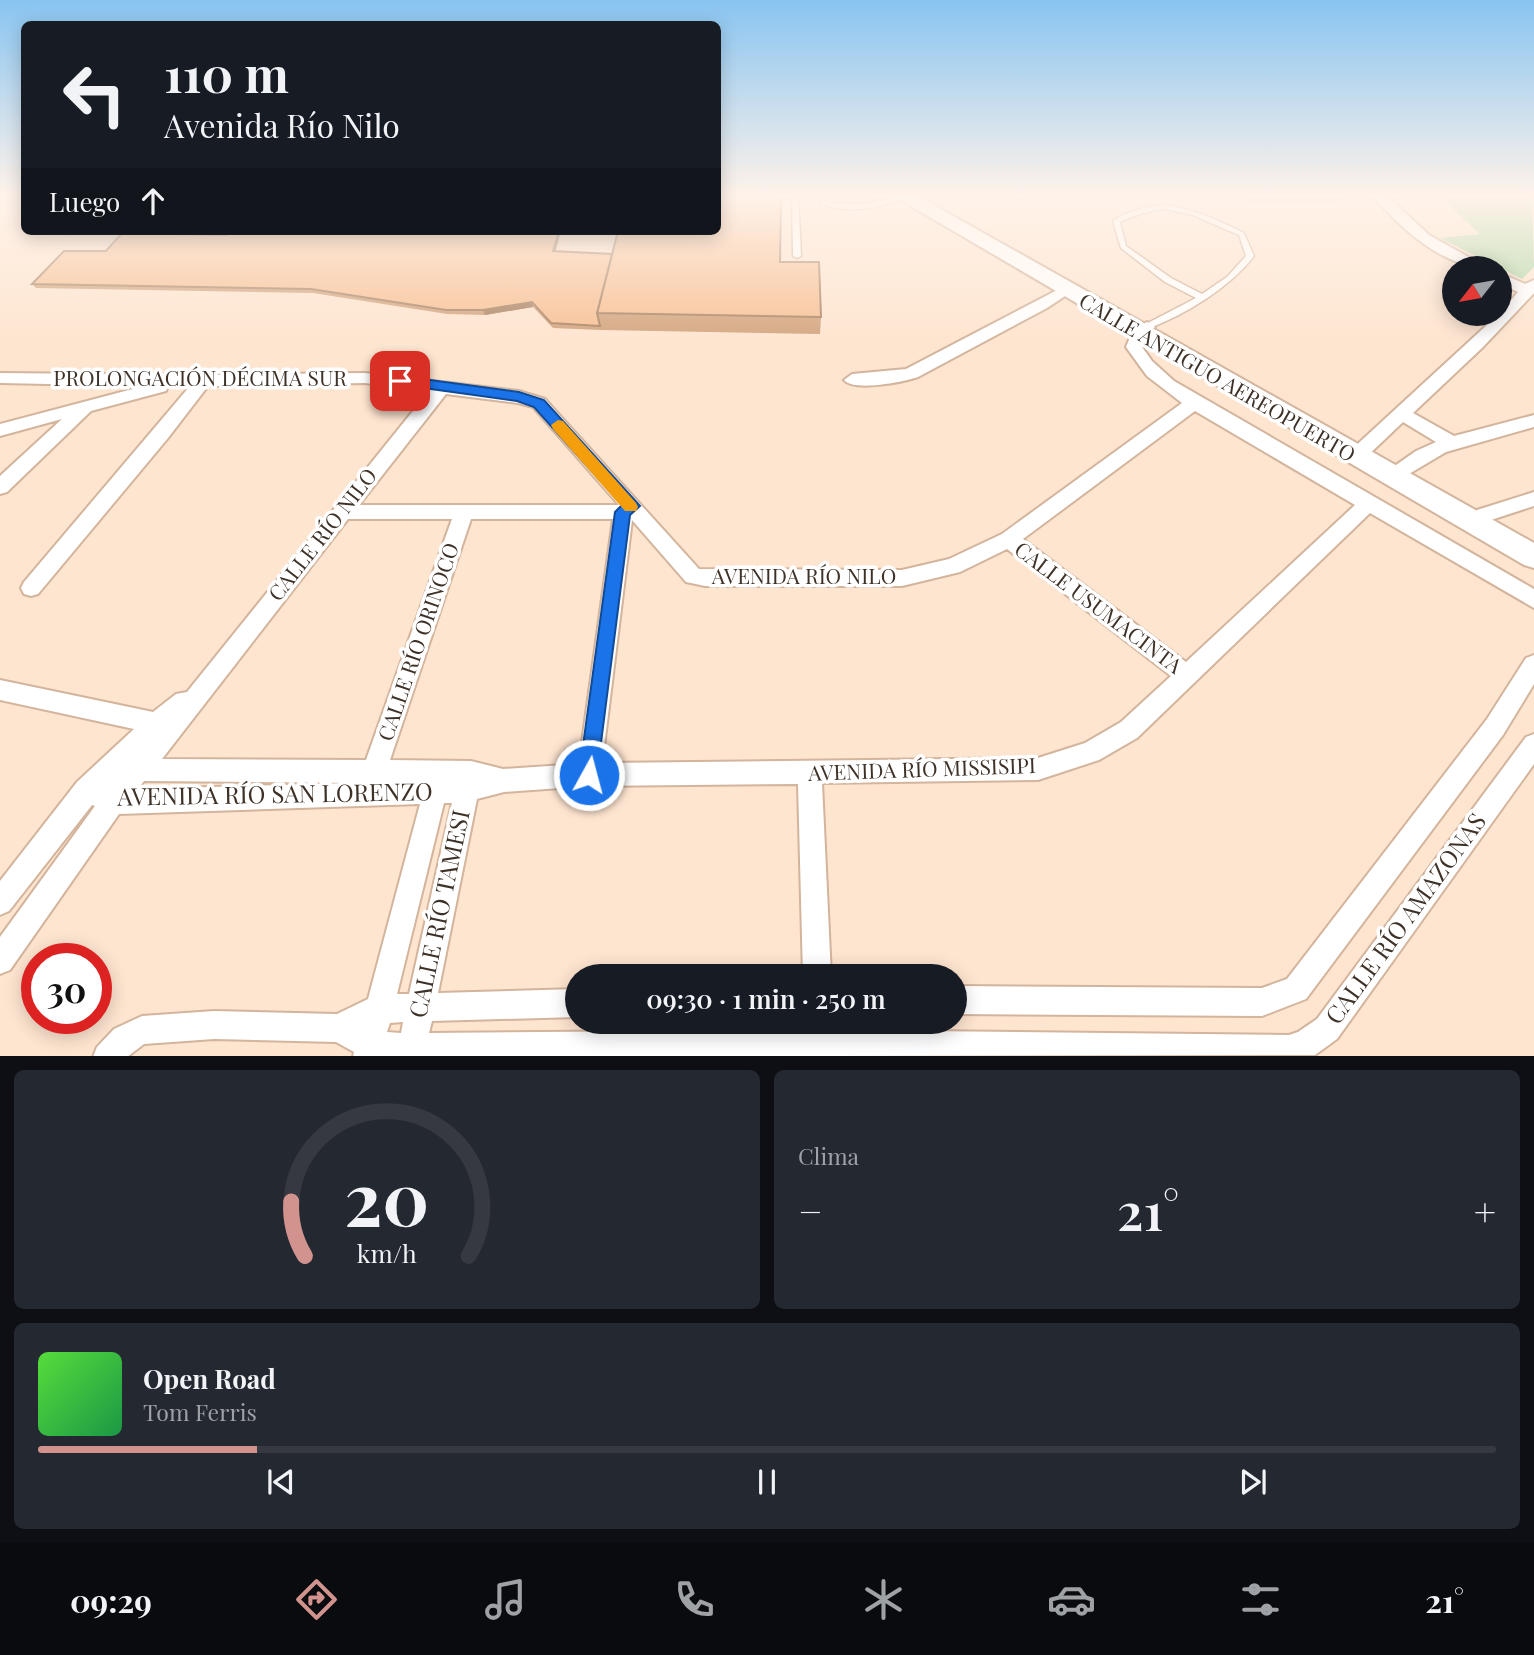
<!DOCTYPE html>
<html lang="es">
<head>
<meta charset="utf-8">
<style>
	body { margin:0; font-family:"Playfair Display",serif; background:#242831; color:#f1f3f6; height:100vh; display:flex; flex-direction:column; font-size:26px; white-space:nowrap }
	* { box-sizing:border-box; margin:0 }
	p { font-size:23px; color:#9ea1a6 }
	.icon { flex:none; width:38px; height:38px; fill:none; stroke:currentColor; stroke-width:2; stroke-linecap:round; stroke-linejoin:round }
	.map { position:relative; height:1056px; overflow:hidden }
	.side { display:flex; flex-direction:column; gap:14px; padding:14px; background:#0d0f14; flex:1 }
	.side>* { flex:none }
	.hud { position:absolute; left:21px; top:21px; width:700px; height:214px; border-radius:10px; box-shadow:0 4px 18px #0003; background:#171b24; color:#f1f3f6; overflow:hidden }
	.needle { width:46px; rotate:239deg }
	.buttons { position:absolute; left:1442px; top:256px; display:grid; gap:14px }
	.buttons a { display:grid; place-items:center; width:70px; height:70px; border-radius:50%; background:#171b24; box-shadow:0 4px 18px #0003; font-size:35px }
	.speed { position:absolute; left:21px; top:943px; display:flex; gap:14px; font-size:35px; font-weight:700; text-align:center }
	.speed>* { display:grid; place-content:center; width:91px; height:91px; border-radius:50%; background:#171b24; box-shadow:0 4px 18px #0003; line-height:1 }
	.speed .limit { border:10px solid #d22; background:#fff; color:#111 }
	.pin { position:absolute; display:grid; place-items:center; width:60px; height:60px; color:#fff; margin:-30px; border-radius:14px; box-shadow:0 4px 10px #0006 }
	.me { position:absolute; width:77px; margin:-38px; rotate:7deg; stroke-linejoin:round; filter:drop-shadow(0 0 5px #0008) }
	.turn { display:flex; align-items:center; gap:24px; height:147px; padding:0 28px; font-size:32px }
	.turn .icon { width:91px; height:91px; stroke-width:2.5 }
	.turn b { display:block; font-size:49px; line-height:60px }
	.then { display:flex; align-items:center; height:66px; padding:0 28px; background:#0003; gap:14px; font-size:26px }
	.big { font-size:52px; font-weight:600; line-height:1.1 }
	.side .widget { flex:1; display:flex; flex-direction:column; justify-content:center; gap:10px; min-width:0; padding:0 24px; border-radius:10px; background:#242831 }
	.side .dial { align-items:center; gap:0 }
	.dial svg { height:182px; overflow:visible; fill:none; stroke:#363941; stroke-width:7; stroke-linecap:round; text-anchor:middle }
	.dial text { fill:#f1f3f6; stroke:none }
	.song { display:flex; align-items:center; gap:21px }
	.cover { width:84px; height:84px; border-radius:10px; background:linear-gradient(135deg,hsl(110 70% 55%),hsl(140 70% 35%)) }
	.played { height:7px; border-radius:4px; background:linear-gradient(90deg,#d2928e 15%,#363941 15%) }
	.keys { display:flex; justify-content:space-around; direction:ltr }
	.heat { display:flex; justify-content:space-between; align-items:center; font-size:38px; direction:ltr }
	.side .tiles { flex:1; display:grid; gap:14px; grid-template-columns:1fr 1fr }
	.widget:last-child { grid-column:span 2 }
	.trip { position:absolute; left:565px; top:964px; width:402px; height:70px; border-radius:35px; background:#171b24; box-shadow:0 4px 18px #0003; font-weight:600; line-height:70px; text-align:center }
	.menu { display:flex; height:112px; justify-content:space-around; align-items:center; background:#090b0e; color:#9ea1a6 }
	.menu .icon { width:49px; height:49px }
	.menu .on { color:#d2928e }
	.menu b { font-size:32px; color:#f1f3f6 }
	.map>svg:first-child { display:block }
	.green { fill:#b0d9a7 }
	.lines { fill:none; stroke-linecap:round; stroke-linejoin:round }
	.service-casing { stroke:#d3b49c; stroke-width:3 }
	.minor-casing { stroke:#d3b49c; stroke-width:4 }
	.secondary-casing { stroke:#d3b49c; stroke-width:4 }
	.service { fill:#fff; fill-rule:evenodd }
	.minor { fill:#fff; fill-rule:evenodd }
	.secondary { fill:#fff; fill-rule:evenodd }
	.wall { fill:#d4a782 }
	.shaded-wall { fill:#ad886a }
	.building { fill:#f7c297; stroke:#ad886a; stroke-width:2 }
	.route { fill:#1a73e8; stroke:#114b97; stroke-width:2 }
	.slow { fill:#f59e0b }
	.labels { text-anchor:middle; stroke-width:7; stroke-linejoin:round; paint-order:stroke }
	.street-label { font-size:21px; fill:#3e3228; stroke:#fff }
	.near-street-label { font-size:24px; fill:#3e3228; stroke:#fff }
</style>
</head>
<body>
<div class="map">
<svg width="1534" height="1057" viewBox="0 0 1534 1057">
	<rect width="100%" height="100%" fill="#fee5d0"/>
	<polygon class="green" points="1438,195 1509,195 1532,200 1534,267 1522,279 1440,238 1480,234"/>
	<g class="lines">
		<g class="service-casing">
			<g id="service">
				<polygon points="792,195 798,195 801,256 797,258 793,256"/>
				<path d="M897 195 905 196C882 210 845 214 820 203L823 201C852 206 870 206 897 195Z"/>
				<path d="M1165 205C1194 209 1218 220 1244 233L1254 256C1229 288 1185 315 1147 329H1144V325L1196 298 1165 282 1121 248 1113 221C1128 210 1146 207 1165 205ZM1165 209 1193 215 1239 235 1246 256 1227 277 1202 294 1171 278 1126 246 1120 222C1135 215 1148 211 1165 209Z"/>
				<polygon points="68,231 75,231 71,234 69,233"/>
			</g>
		</g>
		<g class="minor-casing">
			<g id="minor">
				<path d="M1372 195H1386L1429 235 1488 268C1444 268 1400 228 1372 195Z"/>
				<polygon points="1500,273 1525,284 1534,280 1534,293 1483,347 1413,413 1454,436 1534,415 1534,427 1446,452 1392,484 1386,482 1383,477 1386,472 1416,451 1436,442 1403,422 1362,461 1350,461 1347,456 1350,451 1500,313 1518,292 1500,283"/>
				<path d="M1063 287 1068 288 1070 291 1068 294 1047 308 918 377C903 382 854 392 844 380L852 374 906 369Z"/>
				<path d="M1147 322 1155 327 1146 335 1142 347 1152 361 1174 381 1534 589V608L1370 513 1137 738 1099 760 1038 780 822 783 831 976H803L798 784 589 786 504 792 477 799 438 993 578 989V1017L432 1021 429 1033 804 1030V1022H832V1030L1289 1035 1298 1032 1317 1019 1526 737 1534 734V764L1337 1039 1315 1055 353 1057 354 1052 336 1042 214 1039 144 1044 127 1057H93L97 1047 114 1029 142 1016 214 1011 337 1014 368 999 420 804 119 814 10 970 0 974V937L95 806 92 805 9 911 0 915V881L77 782 134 729 0 700V680L153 712 176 694 187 692 429 391 365 383 208 386 168 438 38 594 31 596 24 594 21 588 24 582 190 386H168L166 391 91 411 7 492 0 494V476L62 419 0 436V424L144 386 0 383V373L203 375 365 373 519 391 545 399 699 569 902 570 949 559 1002 534 1182 403 1147 376 1126 347 1133 330ZM446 394 518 403 533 407 619 505H359ZM1195 411 1355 505 1186 662 1023 539ZM348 519H452L366 760 162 759ZM471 519H613L579 764 503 769 471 761 390 760ZM632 520 686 582 705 586H902L960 572 1007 549 1171 676 1121 722 1085 743 1038 758 602 763ZM144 781 354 783 138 789ZM444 803H452L409 994H397ZM403 1022 401 1033 387 1032 390 1023Z"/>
				<polygon points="1534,492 1534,506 1491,520 1483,529 1476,531 1469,529 1466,524 1477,510"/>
				<polygon points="1534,655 1534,684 1503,735 1306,999 1262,1016 956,1014 956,986 1262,988 1287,979 1487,719 1526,658"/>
			</g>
		</g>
		<g class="secondary-casing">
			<polygon id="secondary" points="892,195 916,195 1534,543 1534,568 1524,565"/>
		</g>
		<use href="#service" class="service"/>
		<use href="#minor" class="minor"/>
		<use href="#secondary" class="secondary"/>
	</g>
	<g class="wall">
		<polygon points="1246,195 1342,195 1338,202 1251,202"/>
		<polygon points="120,231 561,231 555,251 780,262 821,317 820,334 601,330 553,328 533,307 485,315 447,314 313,293 36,288 32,284 106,251 122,233"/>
	</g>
	<g class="shaded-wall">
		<polygon points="559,231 561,231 554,256 553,251"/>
		<polygon points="532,302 533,307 485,315 483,310"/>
	</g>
	<g class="building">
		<polygon points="718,195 781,195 780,262 819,262 821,317 597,313 618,231 718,231"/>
		<polygon points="229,231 559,231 553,251 612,254 597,313 600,326 551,323 532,302 483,310 446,310 311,289 32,284 64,251 106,251 122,233 226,235"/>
	</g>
	<linearGradient id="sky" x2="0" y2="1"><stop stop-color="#88c4f1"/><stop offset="0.57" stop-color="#fff3ea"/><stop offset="1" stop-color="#fff3ea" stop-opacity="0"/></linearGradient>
	<rect width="1534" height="343" fill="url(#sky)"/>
	<polygon class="route" points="400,376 519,392 544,400 640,506 630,515 596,782 589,785 582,782 579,775 615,512 622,505 534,407 517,401 395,384 393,381"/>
	<polygon class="slow" points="558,420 563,421 636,503 638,507 636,511 625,511 553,429 551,425"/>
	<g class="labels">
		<g class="street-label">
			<text transform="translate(1217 378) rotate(30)" y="7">CALLE ANTIGUO AEREOPUERTO</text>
			<text x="200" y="386">PROLONGACIÓN DÉCIMA SUR</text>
			<text transform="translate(323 535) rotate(-52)" y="7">CALLE RÍO NILO</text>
			<text x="804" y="584">AVENIDA RÍO NILO</text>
			<text transform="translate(1098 608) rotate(37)" y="7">CALLE USUMACINTA</text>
			<text transform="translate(419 642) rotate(-71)" y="7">CALLE RÍO ORINOCO</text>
			<text transform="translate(922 770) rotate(-2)" y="7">AVENIDA RÍO MISSISIPI</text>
		</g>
		<g class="near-street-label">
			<text transform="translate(275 795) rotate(-1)" y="8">AVENIDA RÍO SAN LORENZO</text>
			<text transform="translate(440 914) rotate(-78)" y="8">CALLE RÍO TAMESI</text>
			<text transform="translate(1406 919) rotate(-54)" y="8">CALLE RÍO AMAZONAS</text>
		</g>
	</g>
</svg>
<div class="buttons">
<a><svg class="needle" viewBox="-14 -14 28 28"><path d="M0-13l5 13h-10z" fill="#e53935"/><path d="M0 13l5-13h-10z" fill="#9ea1a6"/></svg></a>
</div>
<div class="speed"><div class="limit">30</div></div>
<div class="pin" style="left:400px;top:381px;background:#d93025"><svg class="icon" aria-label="arrive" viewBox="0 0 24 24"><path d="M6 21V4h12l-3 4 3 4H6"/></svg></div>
<svg class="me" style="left:589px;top:775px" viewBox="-20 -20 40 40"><circle r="17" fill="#1a73e8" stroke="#fff" stroke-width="3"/><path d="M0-11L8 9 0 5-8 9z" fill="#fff"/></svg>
<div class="trip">09:30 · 1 min · 250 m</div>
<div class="hud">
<div class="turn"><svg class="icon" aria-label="left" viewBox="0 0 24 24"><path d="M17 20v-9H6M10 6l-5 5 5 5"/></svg><div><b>110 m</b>Avenida Río Nilo</div></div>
<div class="then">Luego<svg class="icon" aria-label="ahead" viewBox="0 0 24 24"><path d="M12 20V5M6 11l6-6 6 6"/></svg></div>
</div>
</div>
<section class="side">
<div class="tiles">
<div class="widget dial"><svg viewBox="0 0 100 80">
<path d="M14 69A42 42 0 1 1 86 69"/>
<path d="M14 69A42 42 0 0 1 8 45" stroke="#d2928e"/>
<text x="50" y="56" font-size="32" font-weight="700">20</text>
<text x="50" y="72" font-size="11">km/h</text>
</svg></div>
<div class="widget"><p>Clima</p>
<div class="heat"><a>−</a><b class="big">21°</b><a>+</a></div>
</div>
<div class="widget">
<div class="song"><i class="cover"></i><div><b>Open Road</b><p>Tom Ferris</p></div></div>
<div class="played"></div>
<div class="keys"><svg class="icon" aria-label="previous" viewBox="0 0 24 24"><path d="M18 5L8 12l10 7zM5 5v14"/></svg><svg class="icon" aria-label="pause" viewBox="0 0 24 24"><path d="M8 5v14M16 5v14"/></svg><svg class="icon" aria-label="next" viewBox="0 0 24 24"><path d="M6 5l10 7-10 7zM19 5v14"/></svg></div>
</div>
</div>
</section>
<nav class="menu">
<b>09:29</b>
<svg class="icon on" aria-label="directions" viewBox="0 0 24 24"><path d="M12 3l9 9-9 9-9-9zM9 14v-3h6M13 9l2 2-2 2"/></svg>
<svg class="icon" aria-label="music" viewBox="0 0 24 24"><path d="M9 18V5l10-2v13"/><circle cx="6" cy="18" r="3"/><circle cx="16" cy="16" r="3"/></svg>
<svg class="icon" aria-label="phone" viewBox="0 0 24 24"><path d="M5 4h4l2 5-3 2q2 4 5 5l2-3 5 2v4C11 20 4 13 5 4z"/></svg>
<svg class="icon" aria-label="climate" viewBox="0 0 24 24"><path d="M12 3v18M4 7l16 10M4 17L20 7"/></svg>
<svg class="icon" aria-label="car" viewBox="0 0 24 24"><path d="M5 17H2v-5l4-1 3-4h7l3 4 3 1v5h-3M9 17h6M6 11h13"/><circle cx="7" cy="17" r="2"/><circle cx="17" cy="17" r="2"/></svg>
<svg class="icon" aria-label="filters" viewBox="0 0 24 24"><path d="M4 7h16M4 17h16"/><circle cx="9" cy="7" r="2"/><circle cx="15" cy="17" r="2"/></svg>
<b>21°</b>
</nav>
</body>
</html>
